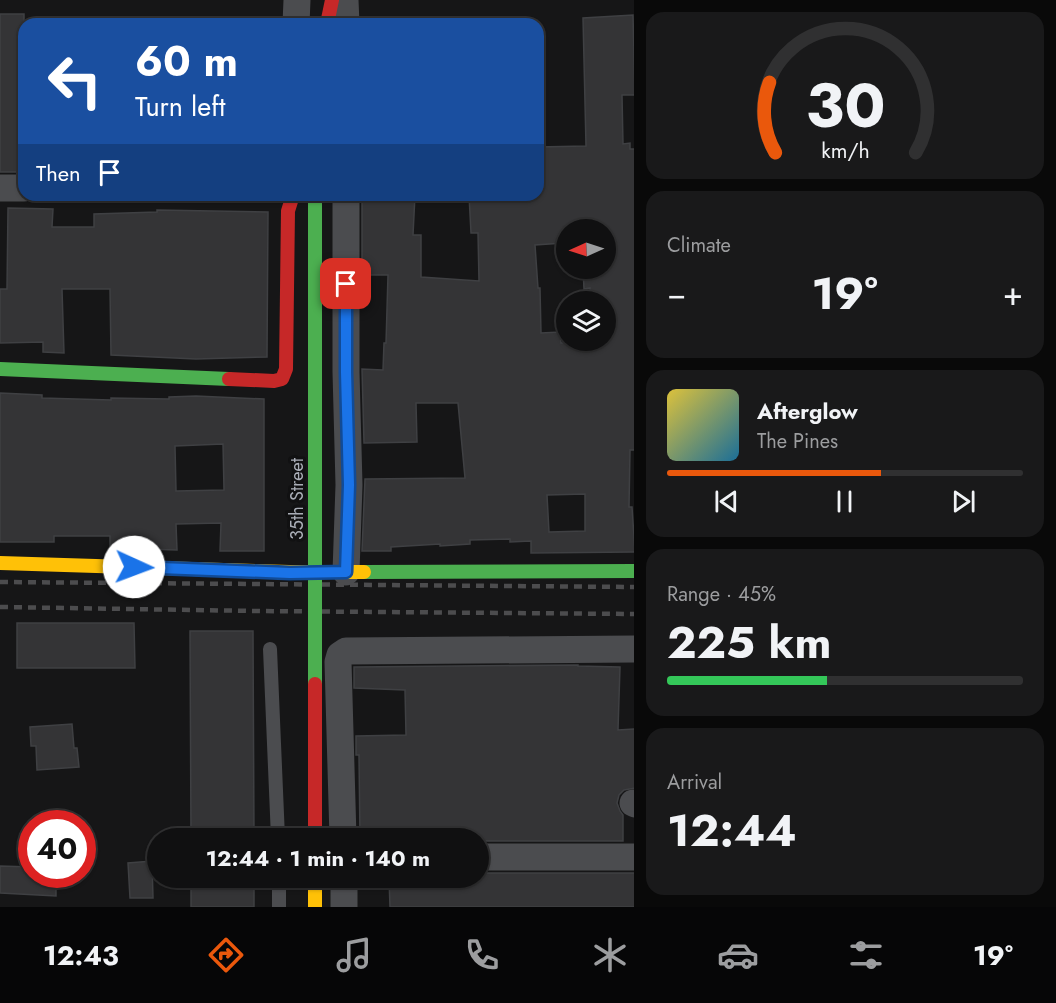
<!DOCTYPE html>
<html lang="en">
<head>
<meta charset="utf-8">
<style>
	body { margin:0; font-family:Jost,sans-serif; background:#19191a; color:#f1f3f6; height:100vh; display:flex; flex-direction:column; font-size:22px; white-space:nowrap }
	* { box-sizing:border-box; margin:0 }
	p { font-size:20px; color:#9c9d9f }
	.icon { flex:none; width:33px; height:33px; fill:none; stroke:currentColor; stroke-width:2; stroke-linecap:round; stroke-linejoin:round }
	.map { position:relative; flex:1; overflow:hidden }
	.panel { display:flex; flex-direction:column; gap:12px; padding:12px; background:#090909; width:422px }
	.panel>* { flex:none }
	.banner { position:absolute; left:18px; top:18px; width:526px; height:183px; border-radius:18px; box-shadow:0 2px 4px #0004,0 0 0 2px #303031; background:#1a4fa0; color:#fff; overflow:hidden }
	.needle { width:39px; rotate:267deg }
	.tools { position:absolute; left:556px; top:219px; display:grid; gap:12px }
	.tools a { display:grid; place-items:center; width:60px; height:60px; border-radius:50%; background:#101011; box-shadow:0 2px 4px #0004,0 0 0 2px #303031; font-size:30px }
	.speed { position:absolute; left:18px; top:810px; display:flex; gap:12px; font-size:30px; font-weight:700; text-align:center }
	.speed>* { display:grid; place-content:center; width:78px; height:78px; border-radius:50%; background:#101011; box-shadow:0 2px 4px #0004,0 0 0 2px #303031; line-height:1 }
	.speed .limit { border:9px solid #d22; background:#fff; color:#111 }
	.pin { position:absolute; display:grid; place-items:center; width:51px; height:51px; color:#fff; margin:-26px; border-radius:12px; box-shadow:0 3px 9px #0006 }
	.me { position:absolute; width:66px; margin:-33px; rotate:92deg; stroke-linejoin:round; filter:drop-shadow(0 0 4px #0008) }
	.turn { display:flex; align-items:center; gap:21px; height:126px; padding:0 18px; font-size:27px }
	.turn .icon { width:78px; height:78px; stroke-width:2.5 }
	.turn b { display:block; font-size:42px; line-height:51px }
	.then { display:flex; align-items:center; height:57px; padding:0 18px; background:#0003; gap:12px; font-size:22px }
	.big { font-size:45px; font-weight:700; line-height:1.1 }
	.panel .widget { flex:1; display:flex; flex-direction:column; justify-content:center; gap:9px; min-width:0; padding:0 21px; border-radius:18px; background:#19191a }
	.panel .dial { align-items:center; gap:0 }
	.dial svg { height:156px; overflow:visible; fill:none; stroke:#303031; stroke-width:7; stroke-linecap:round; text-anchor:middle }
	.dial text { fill:#f1f3f6; stroke:none }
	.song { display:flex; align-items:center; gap:18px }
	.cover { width:72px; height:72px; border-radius:9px; background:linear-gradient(135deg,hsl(50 70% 55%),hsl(200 70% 35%)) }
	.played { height:6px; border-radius:3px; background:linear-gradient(90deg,#ea580c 60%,#303031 60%) }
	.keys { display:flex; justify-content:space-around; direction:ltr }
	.heat { display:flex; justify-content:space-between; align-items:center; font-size:33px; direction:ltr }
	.charge { height:9px; border-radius:4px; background:linear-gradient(90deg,#34c759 45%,#303031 0) }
	.trip { position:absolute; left:147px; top:828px; width:342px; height:60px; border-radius:30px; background:#101011; box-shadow:0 2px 4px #0004,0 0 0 2px #303031; font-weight:700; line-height:60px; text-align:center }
	.menu { display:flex; height:96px; justify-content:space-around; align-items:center; background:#060607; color:#9c9d9f }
	.menu .icon { width:42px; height:42px }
	.menu .on { color:#ea580c }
	.menu b { font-size:27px; color:#f1f3f6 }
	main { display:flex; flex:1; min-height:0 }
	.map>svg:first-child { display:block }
	.building { fill:#343436; stroke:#3f4043; stroke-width:1.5; fill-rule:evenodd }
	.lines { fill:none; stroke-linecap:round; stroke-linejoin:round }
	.lane { stroke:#4b4c4f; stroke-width:14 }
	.street { stroke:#4b4c4f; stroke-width:27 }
	.fast { stroke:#4caf50; stroke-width:14 }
	.slow { stroke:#ffc107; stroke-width:14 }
	.jam { stroke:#c62828; stroke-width:14 }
	.rail { stroke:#4c4c4e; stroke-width:4.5; stroke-dasharray:8 6; stroke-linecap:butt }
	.fast-bridge { stroke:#4caf50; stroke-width:14 }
	.jam-bridge { stroke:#c62828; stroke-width:14 }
	.route-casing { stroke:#114b97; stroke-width:15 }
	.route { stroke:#1a73e8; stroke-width:10 }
	.labels { text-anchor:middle; stroke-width:6; stroke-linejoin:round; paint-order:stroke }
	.street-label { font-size:18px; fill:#a9adb6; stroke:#111112 }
</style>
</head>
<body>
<main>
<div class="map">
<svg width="635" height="907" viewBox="0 0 635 907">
	<rect width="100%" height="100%" fill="#161617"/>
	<g class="building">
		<polygon points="0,14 24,14 24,108 19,108 19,172 0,172"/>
		<path d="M633 15 635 95H622L623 144 630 143V149H635V450H630L629 507H632L635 552 531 553V541L510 542V539L470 540V544L440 546V544L391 547V551H362L365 479 465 478 458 403H416L417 442 364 443 362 369 383 370 384 343H386L388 275H362V195H415L413 235H421V277L479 281 478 233H471L469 195H538V147L586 146 583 18ZM562 230H606V268H583L584 289 590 288 591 302H606V341L561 343 560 332 541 333 540 288H538L535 245 563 243ZM585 494V531L549 532 547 495Z"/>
		<polygon points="8,208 53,209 52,227 94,227 94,214 157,212 157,210 268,212 267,357 196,359 111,355 110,289 62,289 64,353 43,352 43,342 0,343 0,289 7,289"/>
		<path d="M0 393 42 395V398L111 400V398L169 399V397L196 396 264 399V551H220L221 523 176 524 177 550 110 548V536H54V542H0ZM223 444 224 490 176 491 175 446Z"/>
		<polygon points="17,623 134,623 135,668 17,668"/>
		<polygon points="190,631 253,631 254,838 191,838"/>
		<polygon points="578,665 578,666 620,667 618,730 635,729 635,788 624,790 619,795 617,803 620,811 623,815 623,841 478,841 478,838 360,838 359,755 356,755 356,736 406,735 405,690 354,688 354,667"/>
		<polygon points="72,724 74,748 77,748 79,767 37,770 36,746 31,746 30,727"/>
		<polygon points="152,861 153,898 130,898 128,863"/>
		<polygon points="0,866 31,867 31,874 56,874 56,896 0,893"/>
		<polygon points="478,873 635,873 635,907 390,907 389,878 478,878"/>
		<rect x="191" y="878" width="63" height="29"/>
	</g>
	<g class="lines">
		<g class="lane">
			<polyline points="270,649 278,838"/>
			<polyline points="279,878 279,907"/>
		</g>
		<g class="street">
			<polyline points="345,0 346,24"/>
			<polyline points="296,24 297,0"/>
			<polyline points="0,188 24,188"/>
			<polyline points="346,195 346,372 349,485 346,572"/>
			<polyline points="633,803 635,804"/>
			<polyline points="343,838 338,662 340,655 346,651 635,649"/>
			<polyline points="478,857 635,857"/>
			<polyline points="344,878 344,907"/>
		</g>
		<g class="fast">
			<polyline points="0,369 229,379"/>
			<polyline points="364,572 635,571"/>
		</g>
		<g class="slow">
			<polyline points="0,563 290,572 364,572"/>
			<polyline points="315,878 315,907"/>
		</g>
		<g class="jam">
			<polyline points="327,24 332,0"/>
			<polyline points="229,379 274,381 282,379 286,369 288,211 293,195"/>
		</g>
		<g class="rail">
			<polyline points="0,582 635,587"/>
			<polyline points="0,607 257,611 635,614"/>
		</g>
		<polyline class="fast-bridge" points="315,195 315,684"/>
		<polyline class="jam-bridge" points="315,684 315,838"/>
	</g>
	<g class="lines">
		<g class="route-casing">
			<polyline id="route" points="134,567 290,573 346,572 349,485 346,372 346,284"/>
		</g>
		<use href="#route" class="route"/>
	</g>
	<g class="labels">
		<g class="street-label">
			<text transform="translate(297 499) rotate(-90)" y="6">35th Street</text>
		</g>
	</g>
</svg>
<div class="tools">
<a><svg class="needle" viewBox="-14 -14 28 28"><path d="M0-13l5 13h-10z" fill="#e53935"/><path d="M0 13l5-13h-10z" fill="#9c9d9f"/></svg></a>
<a><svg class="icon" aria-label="layers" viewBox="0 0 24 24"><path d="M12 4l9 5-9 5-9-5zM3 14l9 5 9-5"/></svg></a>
</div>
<div class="speed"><div class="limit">40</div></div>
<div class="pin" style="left:346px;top:284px;background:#d93025"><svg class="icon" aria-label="arrive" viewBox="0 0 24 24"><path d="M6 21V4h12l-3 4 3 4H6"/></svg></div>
<svg class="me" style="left:134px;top:567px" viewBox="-20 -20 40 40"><circle r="19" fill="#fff"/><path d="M0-13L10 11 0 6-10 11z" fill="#1a73e8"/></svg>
<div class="trip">12:44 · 1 min · 140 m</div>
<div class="banner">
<div class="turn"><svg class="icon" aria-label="left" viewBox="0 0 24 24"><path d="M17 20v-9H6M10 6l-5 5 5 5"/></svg><div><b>60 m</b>Turn left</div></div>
<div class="then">Then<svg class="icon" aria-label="arrive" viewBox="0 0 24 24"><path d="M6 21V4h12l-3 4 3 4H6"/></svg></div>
</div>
</div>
<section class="panel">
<div class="widget dial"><svg viewBox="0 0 100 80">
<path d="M14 69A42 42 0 1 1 86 69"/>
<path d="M14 69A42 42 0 0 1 11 33" stroke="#ea580c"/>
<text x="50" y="56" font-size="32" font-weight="700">30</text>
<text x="50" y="72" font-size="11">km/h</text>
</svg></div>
<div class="widget"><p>Climate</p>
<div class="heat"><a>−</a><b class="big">19°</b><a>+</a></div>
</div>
<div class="widget">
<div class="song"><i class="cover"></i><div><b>Afterglow</b><p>The Pines</p></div></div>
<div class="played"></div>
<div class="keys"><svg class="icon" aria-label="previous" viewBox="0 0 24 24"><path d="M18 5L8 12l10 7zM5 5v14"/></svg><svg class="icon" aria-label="pause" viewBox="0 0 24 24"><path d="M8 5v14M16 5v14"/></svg><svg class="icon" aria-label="next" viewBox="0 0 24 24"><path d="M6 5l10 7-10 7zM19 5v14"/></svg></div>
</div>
<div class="widget"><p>Range · 45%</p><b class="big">225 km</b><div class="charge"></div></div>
<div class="widget"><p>Arrival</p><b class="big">12:44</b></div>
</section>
</main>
<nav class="menu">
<b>12:43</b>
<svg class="icon on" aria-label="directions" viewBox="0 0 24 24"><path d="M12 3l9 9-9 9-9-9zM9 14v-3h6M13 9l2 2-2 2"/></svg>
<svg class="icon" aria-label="music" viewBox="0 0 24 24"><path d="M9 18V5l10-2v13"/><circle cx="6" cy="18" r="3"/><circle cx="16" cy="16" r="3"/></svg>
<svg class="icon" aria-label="phone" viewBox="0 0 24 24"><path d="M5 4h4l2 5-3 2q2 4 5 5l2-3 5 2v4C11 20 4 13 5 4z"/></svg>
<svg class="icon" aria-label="climate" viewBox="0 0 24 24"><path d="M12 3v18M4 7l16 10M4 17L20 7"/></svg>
<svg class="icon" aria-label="car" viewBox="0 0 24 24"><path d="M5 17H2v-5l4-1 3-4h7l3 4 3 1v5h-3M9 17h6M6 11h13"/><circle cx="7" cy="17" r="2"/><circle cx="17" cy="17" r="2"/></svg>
<svg class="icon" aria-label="filters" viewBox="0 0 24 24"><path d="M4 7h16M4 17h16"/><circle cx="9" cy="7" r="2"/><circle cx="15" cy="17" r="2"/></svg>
<b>19°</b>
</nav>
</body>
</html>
